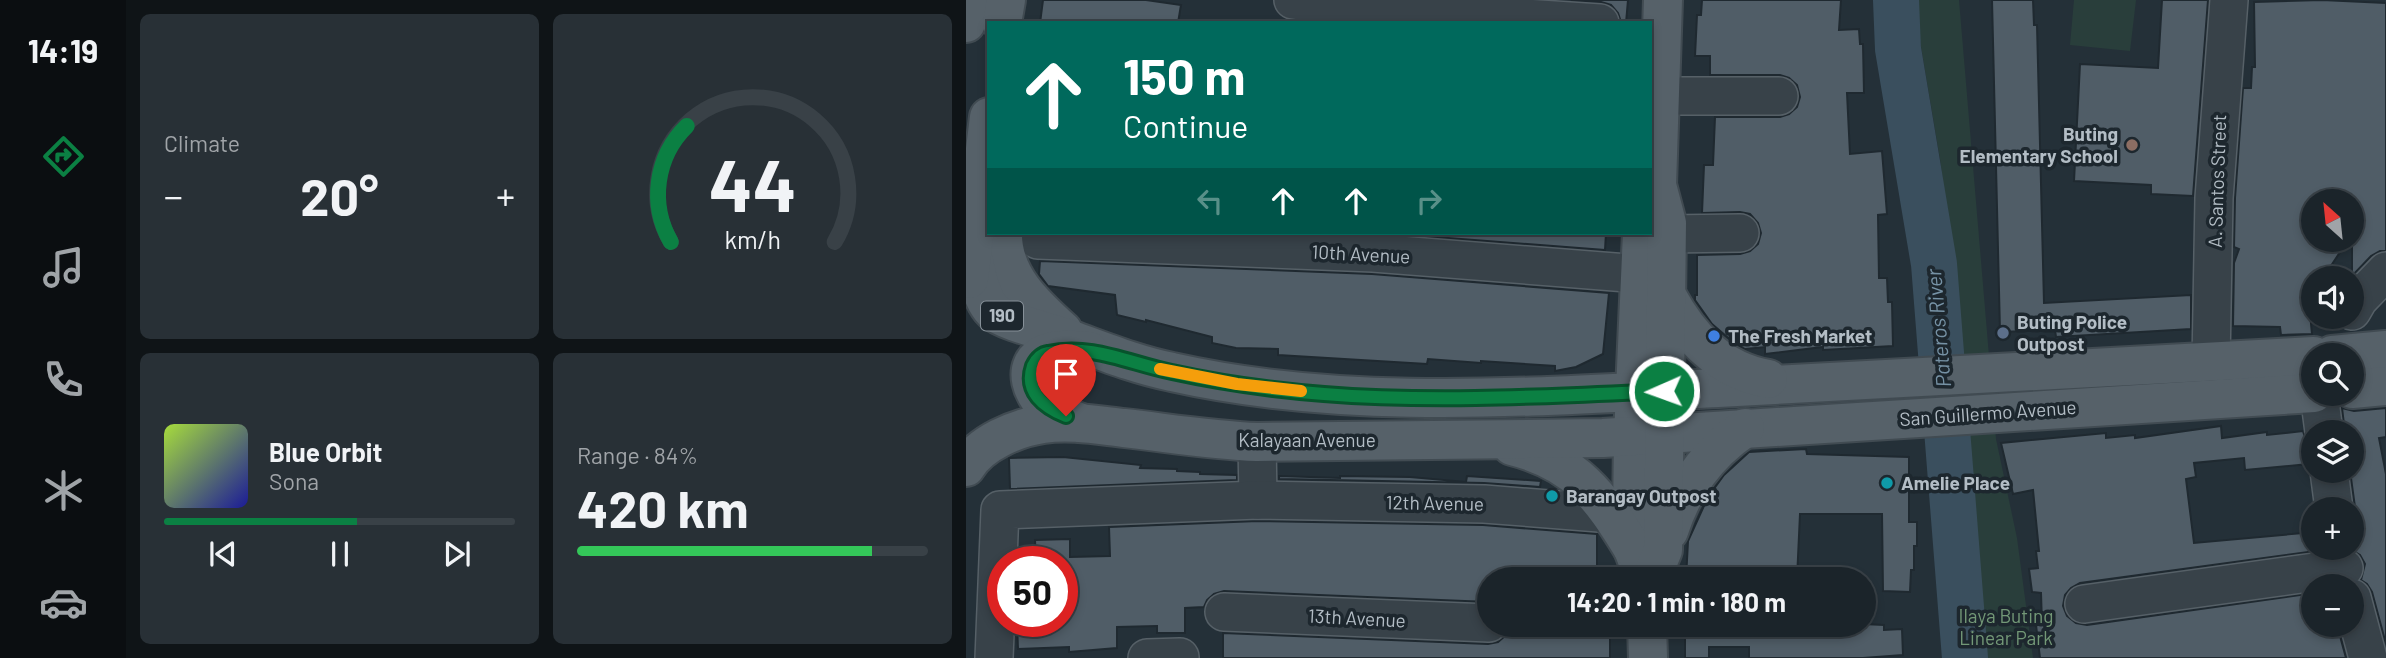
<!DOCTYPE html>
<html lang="en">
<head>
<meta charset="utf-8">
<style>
	body { margin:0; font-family:Barlow,sans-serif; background:#283036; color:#f1f3f6; height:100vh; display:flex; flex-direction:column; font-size:26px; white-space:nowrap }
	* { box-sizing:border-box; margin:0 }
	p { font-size:23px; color:#a0a4a8 }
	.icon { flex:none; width:38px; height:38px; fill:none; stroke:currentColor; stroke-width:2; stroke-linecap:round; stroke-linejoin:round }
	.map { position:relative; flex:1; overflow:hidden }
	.sheet { display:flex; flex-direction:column; gap:14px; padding:14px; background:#0f1417; width:840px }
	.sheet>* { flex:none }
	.hud { position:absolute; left:21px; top:21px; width:665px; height:214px; border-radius:0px; box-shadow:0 4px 10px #0003,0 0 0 2px #394147; background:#00695c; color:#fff; overflow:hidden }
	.needle { width:46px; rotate:333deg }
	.buttons { position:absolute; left:1335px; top:189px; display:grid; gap:14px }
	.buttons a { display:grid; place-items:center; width:63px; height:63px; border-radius:50%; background:#1b242a; box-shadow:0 4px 10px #0003,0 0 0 2px #394147; font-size:35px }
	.speed { position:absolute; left:21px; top:546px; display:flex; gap:14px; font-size:35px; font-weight:700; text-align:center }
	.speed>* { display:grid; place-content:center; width:91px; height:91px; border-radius:50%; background:#1b242a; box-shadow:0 4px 10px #0003,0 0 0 2px #394147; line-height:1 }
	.speed .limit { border:10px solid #d22; background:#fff; color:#111 }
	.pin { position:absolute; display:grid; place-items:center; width:60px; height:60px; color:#fff; margin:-72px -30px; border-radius:50% 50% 50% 0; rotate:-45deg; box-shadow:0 0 7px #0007 }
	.pin .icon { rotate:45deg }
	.me { position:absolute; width:77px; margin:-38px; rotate:268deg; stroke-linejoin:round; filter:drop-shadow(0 0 5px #0008) }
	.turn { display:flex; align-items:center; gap:24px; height:147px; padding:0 21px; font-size:32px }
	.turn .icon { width:91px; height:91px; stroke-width:2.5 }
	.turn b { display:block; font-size:49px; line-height:60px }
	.lanes { display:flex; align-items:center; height:66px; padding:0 21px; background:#0003; justify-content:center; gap:35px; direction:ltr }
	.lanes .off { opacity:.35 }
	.big { font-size:52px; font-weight:700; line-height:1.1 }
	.sheet .tile { flex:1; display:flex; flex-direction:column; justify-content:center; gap:10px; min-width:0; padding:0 24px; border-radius:10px; background:#283036 }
	.sheet .dial { align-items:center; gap:0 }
	.dial svg { height:182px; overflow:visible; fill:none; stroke:#394147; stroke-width:7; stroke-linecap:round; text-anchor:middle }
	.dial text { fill:#f1f3f6; stroke:none }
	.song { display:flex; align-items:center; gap:21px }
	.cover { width:84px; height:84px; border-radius:10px; background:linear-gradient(135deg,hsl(80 70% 55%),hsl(240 70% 35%)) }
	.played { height:7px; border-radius:4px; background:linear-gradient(90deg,#0b8043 55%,#394147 55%) }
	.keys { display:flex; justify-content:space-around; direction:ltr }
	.heat { display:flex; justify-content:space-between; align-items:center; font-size:38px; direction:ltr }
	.charge { height:10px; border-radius:5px; background:linear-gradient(90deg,#34c759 84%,#394147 0) }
	.sheet .tiles { flex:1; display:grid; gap:14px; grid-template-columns:repeat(2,1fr) }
	.trip { position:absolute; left:511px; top:567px; width:399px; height:70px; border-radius:35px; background:#1b242a; box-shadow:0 4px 10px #0003,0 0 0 2px #394147; font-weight:700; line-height:70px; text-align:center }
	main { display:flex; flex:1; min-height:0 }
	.menu { display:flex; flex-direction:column; width:126px; justify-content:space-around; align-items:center; background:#0b0e11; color:#a0a4a8 }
	.menu .icon { width:49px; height:49px }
	.menu .selected { color:#0b8043 }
	.menu b { font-size:32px; color:#f1f3f6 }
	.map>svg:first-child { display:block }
	.green { fill:#293e3b }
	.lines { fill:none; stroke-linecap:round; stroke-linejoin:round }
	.river { stroke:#3a4f5e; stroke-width:46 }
	.building { fill:#505d67; stroke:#1f2930; stroke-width:2 }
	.minor-casing { stroke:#566067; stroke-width:40 }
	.major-casing { stroke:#414b52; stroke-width:42 }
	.minor { stroke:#384249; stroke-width:37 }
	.major { stroke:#566169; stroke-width:38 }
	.route-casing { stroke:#07532c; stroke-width:18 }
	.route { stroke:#0b8043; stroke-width:12 }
	.slow { stroke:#f59e0b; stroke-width:12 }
	.education-dot { fill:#8d6e63; stroke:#1d272e; stroke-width:2.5 }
	.service-dot { fill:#5c6f8a; stroke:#1d272e; stroke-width:2.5 }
	.shop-dot { fill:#3f7fe0; stroke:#1d272e; stroke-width:2.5 }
	.culture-dot { fill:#0f9aa8; stroke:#1d272e; stroke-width:2.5 }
	.labels { text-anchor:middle; stroke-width:7; stroke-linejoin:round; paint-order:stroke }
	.shield { fill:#1d272e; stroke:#869098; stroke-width:2 }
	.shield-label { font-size:18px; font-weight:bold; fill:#b3bdc5 }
	.poi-label { font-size:19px; font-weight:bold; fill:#b3bdc5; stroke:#1d272e; text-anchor:start }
	.street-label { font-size:19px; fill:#b3bdc5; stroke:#1d272e }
	.park-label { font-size:19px; fill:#739877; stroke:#1d272e }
	.water-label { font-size:21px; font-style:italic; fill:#7692a5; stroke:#1d272e }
</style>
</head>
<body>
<main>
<nav class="menu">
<b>14:19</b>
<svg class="icon selected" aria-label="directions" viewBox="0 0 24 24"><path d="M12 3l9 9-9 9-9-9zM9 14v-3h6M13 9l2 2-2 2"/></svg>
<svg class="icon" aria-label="music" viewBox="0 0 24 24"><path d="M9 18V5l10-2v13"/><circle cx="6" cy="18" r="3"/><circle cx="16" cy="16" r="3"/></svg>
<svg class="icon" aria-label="phone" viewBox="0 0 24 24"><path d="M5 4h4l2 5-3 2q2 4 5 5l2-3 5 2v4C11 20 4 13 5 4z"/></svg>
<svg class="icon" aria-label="climate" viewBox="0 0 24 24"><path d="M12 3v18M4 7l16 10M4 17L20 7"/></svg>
<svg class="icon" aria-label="car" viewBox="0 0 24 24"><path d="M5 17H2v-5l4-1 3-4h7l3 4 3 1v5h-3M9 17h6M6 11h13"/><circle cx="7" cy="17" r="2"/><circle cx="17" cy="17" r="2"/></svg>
</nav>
<section class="sheet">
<div class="tiles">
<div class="tile"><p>Climate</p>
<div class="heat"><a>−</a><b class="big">20°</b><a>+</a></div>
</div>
<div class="tile dial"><svg viewBox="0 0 100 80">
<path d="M14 69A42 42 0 1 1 86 69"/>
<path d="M14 69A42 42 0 0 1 21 18" stroke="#0b8043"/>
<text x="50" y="56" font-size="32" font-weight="700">44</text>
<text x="50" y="72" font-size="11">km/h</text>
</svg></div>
<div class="tile">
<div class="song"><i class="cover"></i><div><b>Blue Orbit</b><p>Sona</p></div></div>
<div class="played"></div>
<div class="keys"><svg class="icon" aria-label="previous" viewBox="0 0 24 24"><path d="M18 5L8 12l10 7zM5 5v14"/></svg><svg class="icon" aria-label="pause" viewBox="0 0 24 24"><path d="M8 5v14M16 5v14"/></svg><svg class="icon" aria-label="next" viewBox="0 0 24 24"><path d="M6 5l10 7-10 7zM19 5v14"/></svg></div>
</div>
<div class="tile"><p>Range · 84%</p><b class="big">420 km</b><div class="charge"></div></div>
</div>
</section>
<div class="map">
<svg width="1420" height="658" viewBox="0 0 1420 658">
	<rect width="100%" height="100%" fill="#243038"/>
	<g class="green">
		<polygon points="952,0 993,0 1030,439 1051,538 1067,658 1020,658 989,274 974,159 954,41"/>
		<polygon points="1108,0 1170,0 1164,51 1104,45"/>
	</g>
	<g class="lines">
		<polyline class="river" points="930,0 932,49 968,264 999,658"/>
	</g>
	<g class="building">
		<polygon points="77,0 180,0 215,5 212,23 74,23"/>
		<polygon points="605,0 662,0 660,23 655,22 652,13 645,5 635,2"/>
		<polygon points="736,0 875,0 873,30 893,29 894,44 897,44 898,93 881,93 884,154 916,151 921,214 912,215 913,278 921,278 922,302 926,302 927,346 857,350 857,347 799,354 799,347 779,349 767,342 746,324 729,300 729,295 731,295 731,255 774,254 784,251 792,244 795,233 792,223 784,214 774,212 736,213 738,165 747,165 749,117 814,117 823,114 831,107 834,97 831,85 823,78 814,75 744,75 744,56 729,56 731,15 735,15"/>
		<polygon points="1026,0 1067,0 1068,25 1071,25 1078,303 1225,295 1225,329 1090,337 1089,330 1034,332"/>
		<polygon points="1196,0 1242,0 1227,196 1185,194 1185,185 1108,181 1114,64 1192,68"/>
		<polygon points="1356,0 1420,3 1420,251 1414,251 1405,256 1386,276 1386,201 1346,200 1342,240 1382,240 1357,278 1348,278 1348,314 1344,313 1346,334 1315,335 1314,327 1267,326 1268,263 1273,249 1268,247 1269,198 1277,88 1285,88 1286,67 1289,67 1288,2"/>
		<polygon points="417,233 640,233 639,250"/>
		<polygon points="74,261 406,274 643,293 637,354 610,367 589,371 589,366 515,361 515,363 462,359 461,364 312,355 312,349 270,348 246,343 246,337 180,320 180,322 151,315 149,295 82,286 73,274"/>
		<polygon points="1376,408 1388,411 1420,408 1420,437 1413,438 1420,474 1420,644 1406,592 1401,584 1395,580 1399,564 1394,555 1382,548 1386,548 1386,519 1389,507 1384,471 1386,471 1386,432 1379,432"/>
		<polygon points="1255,426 1256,438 1301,432 1301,435 1337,431 1341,444 1344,447 1346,460 1343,464 1279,470 1278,458 1228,463 1230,477 1220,479 1228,543 1348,532 1348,548 1350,551 1114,583 1105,588 1099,595 1097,606 1101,616 1110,623 1121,625 1348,593 1348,625 1371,625 1380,658 1074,658 1070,625 1076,625 1075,593 1066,592 1063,569 1072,568 1070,551 1073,551 1067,490 1047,494 1035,443 1140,433 1140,438 1169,435 1169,438"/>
		<polygon points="840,449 841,454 943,457 943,522 951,522 951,546 948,546 948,570 945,570 944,592 917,591 916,514 834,514 831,579 720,579 722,541 742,497 758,475 783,452"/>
		<polygon points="97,457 175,465 174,468 211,469 211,471 234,472 234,474 271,475 271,480 44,489 43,458"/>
		<polygon points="313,476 374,478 374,476 444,477 500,482 501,476 575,481 574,487 518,483 313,479"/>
		<polygon points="292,521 517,525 631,534 631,579 523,579 523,602 258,591 248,594 241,600 238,607 219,608 219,633 191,633 191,626 151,627 151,648 103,652 103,647 52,649 51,624 65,624 65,621 96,621 96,562 70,562 69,540 104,539 104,557 144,556 143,527"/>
		<polygon points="898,624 918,625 918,630 936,629 937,655 897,658 783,658 783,647 743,647 743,658 719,658 719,625 869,627 869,625"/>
		<polygon points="257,633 522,644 532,642 540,635 644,634 644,658 257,658"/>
	</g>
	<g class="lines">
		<g class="minor-casing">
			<g id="minor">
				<polyline points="327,0 363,5 634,23"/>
				<polyline points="694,96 813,96"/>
				<polyline points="701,234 774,233"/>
				<polyline points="72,240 407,253 674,274"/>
				<polyline points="1386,311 1393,299 1420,271"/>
				<polyline points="1245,362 1248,198 1263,0"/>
				<polyline points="1353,394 1358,432"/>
				<polyline points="291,442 292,500"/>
				<polyline points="1363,471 1368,509"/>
				<polyline points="1386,598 1402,658"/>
				<polyline points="1118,604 1378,568"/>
				<polyline points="258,612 523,623"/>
				<polyline points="28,658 34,510 292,500 518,504 646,514"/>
				<polyline points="181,658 214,657"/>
			</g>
		</g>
		<g class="major-casing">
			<g id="major">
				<polyline points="0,23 3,0"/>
				<polyline points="36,23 40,0"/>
				<path d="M37 233C36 276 68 305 97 331"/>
				<polyline points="676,233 667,436 666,518 667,549 678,579"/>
				<path d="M6 252C10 270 14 298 27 311 39 322 89 333 106 340 139 352 171 365 206 372 384 412 571 396 752 388 950 379 1149 367 1348 356"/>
				<polyline points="3,279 23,117"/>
				<path d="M701 296C724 338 753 370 802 379"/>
				<polyline points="1366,355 1420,350"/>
				<polyline points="1386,389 1420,386"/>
				<path d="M115 423C106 419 94 416 85 410 67 399 52 364 80 353 93 348 110 350 123 351"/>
				<path d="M546 446C610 462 634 495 667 549"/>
				<path d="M0 467C14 443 50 428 77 424 104 420 131 425 158 428 202 433 246 440 291 442L637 438 1348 393"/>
				<path d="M703 531C717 487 741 454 779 428"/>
				<polyline points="685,579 697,550 701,223 691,185 697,0"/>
				<polyline points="681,625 682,658"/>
			</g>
		</g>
		<use href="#minor" class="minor"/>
		<use href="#major" class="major"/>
	</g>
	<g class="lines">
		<g class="route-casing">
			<path id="route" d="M100 416C78 407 58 392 67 366 70 360 75 354 82 353 125 343 165 364 206 372 256 383 307 390 358 394 471 403 585 396 698 391"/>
		</g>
		<use href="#route" class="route"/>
		<polyline class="slow" points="194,369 271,384 335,391"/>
	</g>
	<circle class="education-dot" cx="1166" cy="145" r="7"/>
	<circle class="service-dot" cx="1037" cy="333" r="7"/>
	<circle class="shop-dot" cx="748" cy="336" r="7"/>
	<g class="culture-dot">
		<circle cx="921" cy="483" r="7"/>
		<circle cx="586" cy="496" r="7"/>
	</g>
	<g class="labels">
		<rect class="shield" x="15" y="301.5" width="42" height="29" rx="5"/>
		<g class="shield-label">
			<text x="36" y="322">190</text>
		</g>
		<g class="poi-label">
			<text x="1152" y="141" text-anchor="end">Buting<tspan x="1152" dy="22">Elementary School</tspan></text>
			<text x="1051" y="329">Buting Police<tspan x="1051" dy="22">Outpost</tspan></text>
			<text x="762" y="343">The Fresh Market</text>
			<text x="935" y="490">Amelie Place</text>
			<text x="600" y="503">Barangay Outpost</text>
		</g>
		<g class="street-label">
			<text transform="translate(1251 181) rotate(-88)" y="7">A. Santos Street</text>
			<text transform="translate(395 254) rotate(3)" y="7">10th Avenue</text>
			<text transform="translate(1022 413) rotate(-4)" y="7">San Guillermo Avenue</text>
			<text x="341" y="447">Kalayaan Avenue</text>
			<text transform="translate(469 503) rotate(1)" y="7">12th Avenue</text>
			<text transform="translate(391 618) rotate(3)" y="7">13th Avenue</text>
		</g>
		<g class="park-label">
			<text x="1040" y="623">Ilaya Buting<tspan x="1040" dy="22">Linear Park</tspan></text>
		</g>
		<g class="water-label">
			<text transform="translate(973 328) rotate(-95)" y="7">Pateros River</text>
		</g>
	</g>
</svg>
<div class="buttons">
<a><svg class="needle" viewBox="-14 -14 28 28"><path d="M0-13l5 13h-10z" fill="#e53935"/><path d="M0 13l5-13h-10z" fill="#a0a4a8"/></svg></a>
<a><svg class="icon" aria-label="sound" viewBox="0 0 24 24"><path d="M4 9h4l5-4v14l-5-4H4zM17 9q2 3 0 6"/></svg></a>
<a><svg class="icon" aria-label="search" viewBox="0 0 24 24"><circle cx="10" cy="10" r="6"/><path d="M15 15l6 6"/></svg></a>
<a><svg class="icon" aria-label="layers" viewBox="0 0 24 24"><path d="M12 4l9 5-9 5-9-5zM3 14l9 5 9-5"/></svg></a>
<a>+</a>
<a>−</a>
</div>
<div class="speed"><div class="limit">50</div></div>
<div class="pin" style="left:100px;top:416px;background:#d93025"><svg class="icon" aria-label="arrive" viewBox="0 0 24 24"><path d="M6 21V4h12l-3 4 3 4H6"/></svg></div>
<svg class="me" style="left:698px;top:391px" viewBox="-20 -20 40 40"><circle r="17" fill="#0b8043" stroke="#fff" stroke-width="3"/><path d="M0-11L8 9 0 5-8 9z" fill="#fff"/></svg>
<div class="trip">14:20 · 1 min · 180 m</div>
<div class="hud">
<div class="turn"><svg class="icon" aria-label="ahead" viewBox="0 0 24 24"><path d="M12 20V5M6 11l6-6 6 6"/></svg><div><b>150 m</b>Continue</div></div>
<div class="lanes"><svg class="icon off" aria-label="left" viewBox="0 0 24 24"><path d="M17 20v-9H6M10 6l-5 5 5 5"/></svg><svg class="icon" aria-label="ahead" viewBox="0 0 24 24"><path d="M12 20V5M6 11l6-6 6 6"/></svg><svg class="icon" aria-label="ahead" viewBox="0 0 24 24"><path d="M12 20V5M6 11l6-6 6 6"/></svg><svg class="icon off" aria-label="right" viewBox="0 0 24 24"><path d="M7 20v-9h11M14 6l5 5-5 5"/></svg></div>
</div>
</div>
</main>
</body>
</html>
